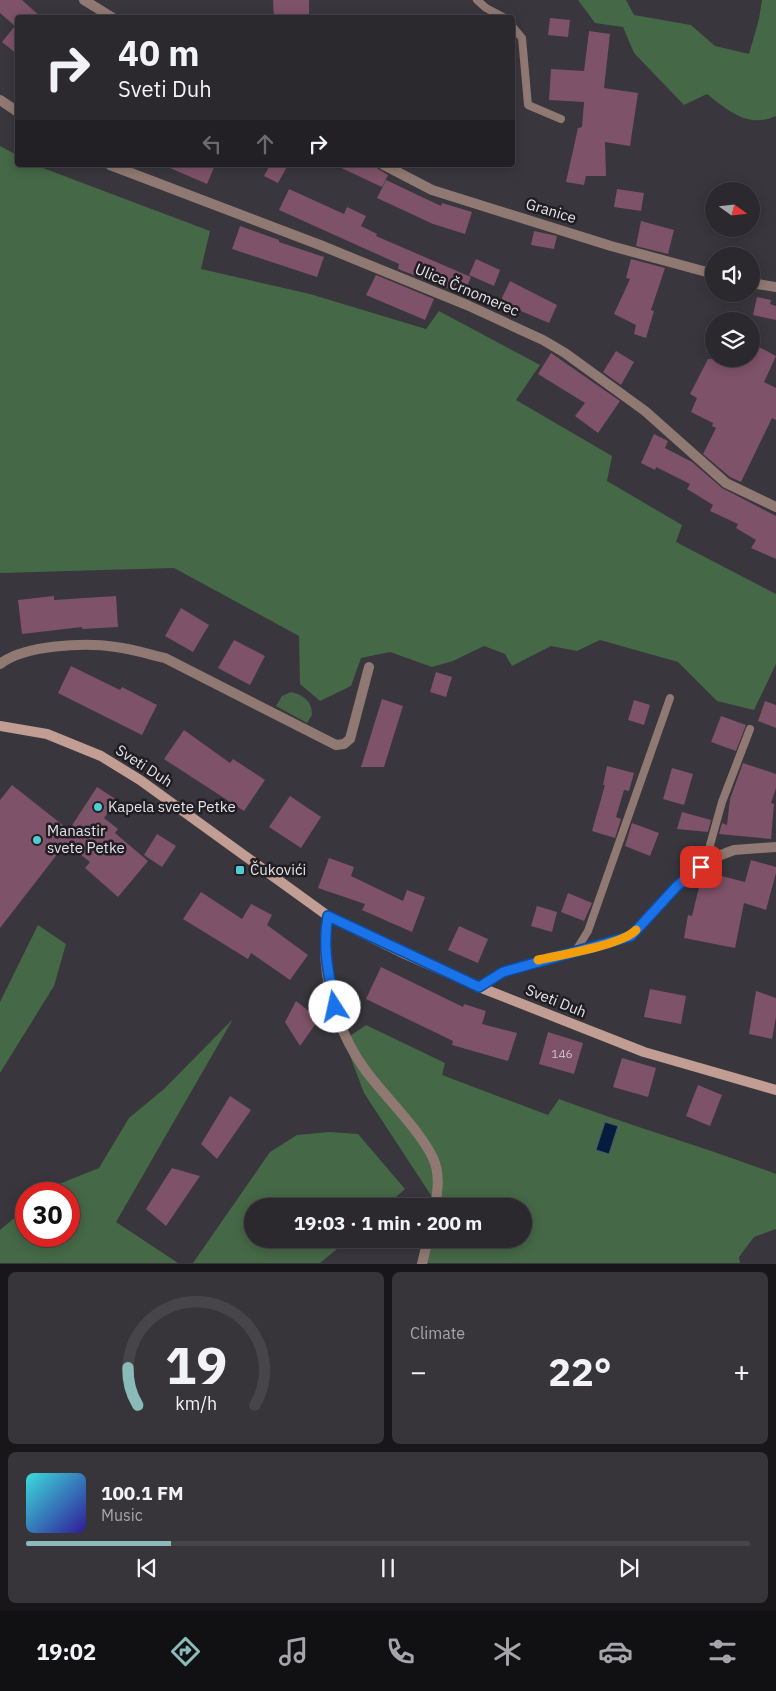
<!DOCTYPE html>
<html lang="en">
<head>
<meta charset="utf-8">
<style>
	body { margin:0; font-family:"IBM Plex Sans",sans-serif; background:#37343a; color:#f1f3f6; height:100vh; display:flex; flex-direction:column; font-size:19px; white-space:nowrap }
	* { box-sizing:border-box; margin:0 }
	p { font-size:16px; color:#a6a6aa }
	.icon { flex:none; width:28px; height:28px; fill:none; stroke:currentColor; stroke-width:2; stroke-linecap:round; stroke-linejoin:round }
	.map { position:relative; height:1264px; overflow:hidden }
	.panel { display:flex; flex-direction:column; gap:8px; padding:8px; background:#181619; flex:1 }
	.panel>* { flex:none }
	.top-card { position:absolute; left:15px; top:15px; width:500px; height:152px; border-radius:5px; box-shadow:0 2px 12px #0003,0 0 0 1px #47444a; background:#2b282e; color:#f1f3f6; overflow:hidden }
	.needle { width:32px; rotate:105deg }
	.fabs { position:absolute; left:705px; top:182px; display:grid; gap:10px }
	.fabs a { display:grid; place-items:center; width:55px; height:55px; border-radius:50%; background:#2b282e; box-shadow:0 2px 12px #0003,0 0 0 1px #47444a; font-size:25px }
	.speed { position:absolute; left:15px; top:1182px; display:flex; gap:10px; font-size:25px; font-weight:700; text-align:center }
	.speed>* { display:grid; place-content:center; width:65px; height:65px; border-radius:50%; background:#2b282e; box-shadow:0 2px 12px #0003,0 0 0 1px #47444a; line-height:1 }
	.speed .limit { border:8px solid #d22; background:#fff; color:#111 }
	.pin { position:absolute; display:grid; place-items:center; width:42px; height:42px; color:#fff; margin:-21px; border-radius:10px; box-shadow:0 2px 8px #0006 }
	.me { position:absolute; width:55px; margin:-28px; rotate:350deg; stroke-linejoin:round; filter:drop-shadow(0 0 4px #0008) }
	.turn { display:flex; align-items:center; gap:18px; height:105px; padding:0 20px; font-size:22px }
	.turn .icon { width:65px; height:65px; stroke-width:2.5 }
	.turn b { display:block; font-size:35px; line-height:42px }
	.lanes { display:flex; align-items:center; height:48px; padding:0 20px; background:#0003; justify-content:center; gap:25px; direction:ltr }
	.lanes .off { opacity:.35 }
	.big { font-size:38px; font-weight:700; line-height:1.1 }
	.panel .widget { flex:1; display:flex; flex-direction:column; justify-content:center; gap:8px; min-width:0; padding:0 18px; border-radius:8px; background:#37343a }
	.panel .dial { align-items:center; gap:0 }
	.dial svg { height:130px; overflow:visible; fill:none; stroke:#47444a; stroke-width:7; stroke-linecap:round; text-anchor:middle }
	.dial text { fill:#f1f3f6; stroke:none }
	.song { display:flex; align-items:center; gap:15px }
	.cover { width:60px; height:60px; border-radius:8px; background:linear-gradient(135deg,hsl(180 70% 55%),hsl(250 70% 35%)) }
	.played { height:5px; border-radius:2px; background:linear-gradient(90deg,#8bbbb9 20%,#47444a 20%) }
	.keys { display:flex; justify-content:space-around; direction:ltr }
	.heat { display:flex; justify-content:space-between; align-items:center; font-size:28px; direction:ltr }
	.panel .tiles { flex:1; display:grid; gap:8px; grid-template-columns:1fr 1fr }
	.widget:last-child { grid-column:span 2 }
	.trip { position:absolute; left:244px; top:1198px; width:288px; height:50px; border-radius:25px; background:#2b282e; box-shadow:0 2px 12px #0003,0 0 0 1px #47444a; font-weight:700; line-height:50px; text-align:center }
	.menu { display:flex; height:80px; justify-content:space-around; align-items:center; background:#111012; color:#a6a6aa }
	.menu .icon { width:35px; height:35px }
	.menu .on { color:#8bbbb9 }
	.menu b { font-size:22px; color:#f1f3f6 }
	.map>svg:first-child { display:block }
	.green { fill:#466446 }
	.forest { fill:#456846 }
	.water { fill:#061c3c; stroke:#49576f }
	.building { fill:#7e5268 }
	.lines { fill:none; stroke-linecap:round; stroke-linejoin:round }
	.service { stroke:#907972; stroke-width:8 }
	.minor { stroke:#907972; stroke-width:10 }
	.secondary { stroke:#c19d93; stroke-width:10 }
	.route-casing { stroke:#114b97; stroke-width:12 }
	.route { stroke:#1a73e8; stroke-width:9 }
	.slow { stroke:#f59e0b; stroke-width:9 }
	.poi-dot { fill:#51ccd2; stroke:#201e22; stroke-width:2 }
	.labels { text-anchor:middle; stroke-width:5; stroke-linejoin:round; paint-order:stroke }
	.number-label { font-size:12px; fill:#cabec7 }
	.street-label { font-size:15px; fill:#e4e2e7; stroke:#201e22 }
	.poi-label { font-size:15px; fill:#e4e2e7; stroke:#201e22; text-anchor:start }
</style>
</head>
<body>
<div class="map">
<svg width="776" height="1264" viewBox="0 0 776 1264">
	<rect width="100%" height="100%" fill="#39363d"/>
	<path class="green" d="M291 692C304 695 312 701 312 715L307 723 276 706 282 696Z"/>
	<g class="forest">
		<path d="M578 0H626L634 15 691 25 715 46 749 54 759 19 762 0H776V116C749 129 727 110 707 94L684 105 634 53 623 27 595 23Z"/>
		<polygon points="0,146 17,155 18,165 35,165 210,231 201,269 310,294 426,329 439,311 540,365 516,400 612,456 607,481 682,525 676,542 776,594 776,664 754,710 717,701 678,662 600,640 577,651 551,646 512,666 505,654 484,646 453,661 432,667 390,652 361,658 351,686 320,701 300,684 299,636 174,568 0,573"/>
		<polygon points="38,925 66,944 54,986 0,1073 0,1002"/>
		<polygon points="233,1019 116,1222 178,1263 0,1263 0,1230 26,1208 26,1236 69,1236 69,1194 42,1194 49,1188 99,1168 129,1118 164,1089"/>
		<path d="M366 1025 445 1063 442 1075 548 1115 559 1099C631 1126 704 1147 776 1174V1229L754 1237 739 1257 740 1263H426L433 1239H522V1206H438L364 1093 344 1040Z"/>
		<polygon points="329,1132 358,1134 405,1189 386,1206 252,1206 252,1239 349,1239 320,1263 193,1263 270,1152 297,1135"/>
	</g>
	<polygon class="water" points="605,1122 618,1126 609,1154 596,1150"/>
	<g class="building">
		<polygon points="0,0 22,0 42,18 18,18 18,55 2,42 15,26 0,13"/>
		<polygon points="273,0 309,0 309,18 274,18"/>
		<polygon points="550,18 570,20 568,37 548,35"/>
		<polygon points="589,31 610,34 604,88 638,93 630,146 605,142 606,176 586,176 584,185 566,182 578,128 582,127 584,102 549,100 551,69 584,71"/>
		<polygon points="163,165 215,165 207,184"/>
		<polygon points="270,165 288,165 278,183 264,176"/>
		<polygon points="335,165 372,165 388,175 382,187"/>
		<polygon points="386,180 441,206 442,203 472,212 465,234 433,224 377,198"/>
		<polygon points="289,189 344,214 347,207 366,216 361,226 377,234 376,236 471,277 464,294 398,269 399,264 279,210"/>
		<polygon points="617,189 644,193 641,211 614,207"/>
		<polygon points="641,221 674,230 668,254 636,246"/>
		<polygon points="240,226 279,240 279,242 324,257 317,277 232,249"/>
		<polygon points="534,231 557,236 554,249 531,245"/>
		<polygon points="476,259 500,270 494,286 469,275"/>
		<polygon points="631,259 665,268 651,310 654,311 646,338 634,334 636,325 614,314 630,279 626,278"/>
		<polygon points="376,275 434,299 425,320 366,295"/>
		<polygon points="510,281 557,305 549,323 500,302"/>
		<polygon points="757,297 771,300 770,304 776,306 776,320 753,315"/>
		<polygon points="759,347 776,356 764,382 776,388 776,420 772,418 741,482 730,477 703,454 716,428 712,426 713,423 691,412 697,398 690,394 708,359 753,359"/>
		<polygon points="616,351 634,362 621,385 603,372"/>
		<polygon points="551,353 620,401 598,433 575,416 585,403 538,374"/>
		<polygon points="654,434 668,441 665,448 692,462 722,488 776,516 776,559 751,548 756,540 736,528 738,524 710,511 713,505 687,489 690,484 656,467 655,470 641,463"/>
		<polygon points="54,596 54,600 116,596 118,627 82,629 82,627 22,634 18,600"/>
		<polygon points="181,608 209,625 193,652 165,636"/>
		<polygon points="234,640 265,656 250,685 218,668"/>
		<polygon points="71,666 120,690 122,687 157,705 142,735 58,693"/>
		<polygon points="436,672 452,677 446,697 430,692"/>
		<polygon points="382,699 403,706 384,767 361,767"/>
		<polygon points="634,700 650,705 644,725 628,720"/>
		<polygon points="765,701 776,705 776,728 758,721"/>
		<polygon points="721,716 746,725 736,751 711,742"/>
		<polygon points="184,730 230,763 233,759 265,780 244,811 164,759"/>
		<polygon points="743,763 776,774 776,788 771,803 774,804 771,839 719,834 722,823 727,825 730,799"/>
		<polygon points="607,766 634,773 629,791 624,790 616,817 621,819 615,838 592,831 605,785 603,785"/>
		<polygon points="672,768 693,774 684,805 663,799"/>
		<polygon points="12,785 69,830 97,787 117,800 104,818 118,829 115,833 148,861 118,897 85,868 90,862 66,843 0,928 0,800"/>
		<polygon points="290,796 321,817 301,848 269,827"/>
		<polygon points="682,812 711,820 708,832 677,829"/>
		<polygon points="632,823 659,833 650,856 625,846"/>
		<polygon points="157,834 176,846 162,867 144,855"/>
		<polygon points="329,858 354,867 351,876 403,901 407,890 425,897 412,932 362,910 365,904 318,888"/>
		<polygon points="751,860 776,867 776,873 766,910 744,903 735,948 684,938 688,915 692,916 702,875 706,872 745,882"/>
		<polygon points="201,892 242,919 251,904 272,915 267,925 308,955 290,980 251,953 248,959 183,919"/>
		<polygon points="568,893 592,903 584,921 561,912"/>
		<polygon points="537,906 557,912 552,932 531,926"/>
		<polygon points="459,926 488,939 478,963 448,950"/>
		<polygon points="381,967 463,1007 464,1004 486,1011 482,1024 517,1033 508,1061 452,1045 453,1041 366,999"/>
		<polygon points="650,989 686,996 681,1024 644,1017"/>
		<polygon points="756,991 776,998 776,1017 772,1039 749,1034"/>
		<polygon points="296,1001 319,1019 300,1046 285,1022"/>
		<polygon points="548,1032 583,1043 574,1074 539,1064"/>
		<polygon points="622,1058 656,1068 648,1097 613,1087"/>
		<polygon points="698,1085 722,1095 710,1126 686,1116"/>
		<polygon points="230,1096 251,1110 217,1159 201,1144"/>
		<polygon points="172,1168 200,1176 166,1226 146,1209"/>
	</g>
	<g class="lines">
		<g class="service">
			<polyline points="477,0 486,8 505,18"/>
			<polyline points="512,26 522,38 528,105 561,119"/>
			<polyline points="713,858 710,845 722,802 750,729"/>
			<polyline points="575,952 588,931 670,698"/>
		</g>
		<g class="minor">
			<polyline points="84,0 113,18"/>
			<polyline points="0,100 18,112"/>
			<polyline points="110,165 320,245 467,305 543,340 565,353 645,411 726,483 776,507"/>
			<polyline points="384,165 432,190 611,246 714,274"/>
			<polyline points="751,283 776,287"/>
			<path d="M0 664C24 645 85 642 116 647 132 649 148 654 165 658L336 745 344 744 350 739 369 667"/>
			<path d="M328 916C318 968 335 1029 366 1071 386 1098 419 1129 433 1158 440 1173 438 1190 435 1206"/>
			<polyline points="479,987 503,972 631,936 677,886 713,858 734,850 776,847"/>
			<polyline points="422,1264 428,1239"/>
		</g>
		<polyline class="secondary" points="0,726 47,734 101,756 140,780 328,916 405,954 479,987 644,1052 776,1090"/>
	</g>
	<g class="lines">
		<g class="route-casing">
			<path id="route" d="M335 1007C329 976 322 947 328 916L479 987 503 972 631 936 677 886 701 867"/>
		</g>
		<use href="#route" class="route"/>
		<path class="slow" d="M538 960C560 955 622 945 636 930"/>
	</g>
	<g class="poi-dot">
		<circle cx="98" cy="807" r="5"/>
		<circle cx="37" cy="840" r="5"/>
		<rect x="235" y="865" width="10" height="10" rx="2.5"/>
	</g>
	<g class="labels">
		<g class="number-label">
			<text x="562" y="1058">146</text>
		</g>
		<g class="street-label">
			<text transform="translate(551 211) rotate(17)" y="5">Granice</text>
			<text transform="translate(467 290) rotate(23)" y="5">Ulica Črnomerec</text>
			<text transform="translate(144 766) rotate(33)" y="5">Sveti Duh</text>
			<text transform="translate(556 1001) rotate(22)" y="5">Sveti Duh</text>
		</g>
		<g class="poi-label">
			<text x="108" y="812">Kapela svete Petke</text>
			<text x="47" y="836">Manastir<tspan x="47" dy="17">svete Petke</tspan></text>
			<text x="250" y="875">Čukovići</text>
		</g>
	</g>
</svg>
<div class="fabs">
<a><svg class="needle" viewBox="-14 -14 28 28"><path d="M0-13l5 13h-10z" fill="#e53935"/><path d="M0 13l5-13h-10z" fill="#a6a6aa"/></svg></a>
<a><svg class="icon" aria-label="sound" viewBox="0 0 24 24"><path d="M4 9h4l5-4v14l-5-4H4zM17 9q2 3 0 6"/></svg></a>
<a><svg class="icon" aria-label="layers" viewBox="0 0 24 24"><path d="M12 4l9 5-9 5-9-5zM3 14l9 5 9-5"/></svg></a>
</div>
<div class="speed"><div class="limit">30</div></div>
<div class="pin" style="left:701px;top:867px;background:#d93025"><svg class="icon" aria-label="arrive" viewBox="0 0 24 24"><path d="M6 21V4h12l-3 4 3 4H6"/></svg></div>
<svg class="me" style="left:335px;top:1007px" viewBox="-20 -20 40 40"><circle r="19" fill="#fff"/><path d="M0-13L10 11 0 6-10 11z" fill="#1a73e8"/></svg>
<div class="trip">19:03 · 1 min · 200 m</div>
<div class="top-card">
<div class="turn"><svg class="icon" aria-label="right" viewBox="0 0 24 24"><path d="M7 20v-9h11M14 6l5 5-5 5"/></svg><div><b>40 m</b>Sveti Duh</div></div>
<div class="lanes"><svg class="icon off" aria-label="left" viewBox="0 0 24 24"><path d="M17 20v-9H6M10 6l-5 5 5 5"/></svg><svg class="icon off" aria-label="ahead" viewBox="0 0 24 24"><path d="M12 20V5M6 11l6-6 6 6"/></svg><svg class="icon" aria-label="right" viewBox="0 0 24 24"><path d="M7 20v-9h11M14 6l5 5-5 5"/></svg></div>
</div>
</div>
<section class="panel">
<div class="tiles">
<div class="widget dial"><svg viewBox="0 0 100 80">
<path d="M14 69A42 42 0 1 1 86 69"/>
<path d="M14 69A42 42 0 0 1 8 46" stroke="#8bbbb9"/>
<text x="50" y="56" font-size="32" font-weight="700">19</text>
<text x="50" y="72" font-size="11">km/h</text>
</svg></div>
<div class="widget"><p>Climate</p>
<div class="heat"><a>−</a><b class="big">22°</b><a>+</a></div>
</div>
<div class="widget">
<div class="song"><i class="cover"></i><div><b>100.1 FM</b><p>Music</p></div></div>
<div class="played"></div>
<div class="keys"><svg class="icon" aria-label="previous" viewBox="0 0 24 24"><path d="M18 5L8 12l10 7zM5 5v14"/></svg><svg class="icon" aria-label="pause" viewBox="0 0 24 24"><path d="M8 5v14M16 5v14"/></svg><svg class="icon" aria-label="next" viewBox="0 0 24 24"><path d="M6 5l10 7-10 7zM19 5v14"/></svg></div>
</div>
</div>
</section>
<nav class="menu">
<b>19:02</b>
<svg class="icon on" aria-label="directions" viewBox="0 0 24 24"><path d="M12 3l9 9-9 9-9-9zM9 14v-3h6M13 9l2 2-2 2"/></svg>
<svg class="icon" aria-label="music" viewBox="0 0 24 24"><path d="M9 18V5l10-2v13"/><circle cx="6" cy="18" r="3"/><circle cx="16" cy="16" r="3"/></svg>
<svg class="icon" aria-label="phone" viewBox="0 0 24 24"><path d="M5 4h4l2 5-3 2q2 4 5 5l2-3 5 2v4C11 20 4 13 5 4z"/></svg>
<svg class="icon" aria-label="climate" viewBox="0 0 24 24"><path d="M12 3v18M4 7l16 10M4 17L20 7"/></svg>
<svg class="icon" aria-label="car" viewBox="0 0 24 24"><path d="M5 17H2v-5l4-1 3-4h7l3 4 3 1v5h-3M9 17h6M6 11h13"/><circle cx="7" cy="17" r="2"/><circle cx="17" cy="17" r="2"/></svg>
<svg class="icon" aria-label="filters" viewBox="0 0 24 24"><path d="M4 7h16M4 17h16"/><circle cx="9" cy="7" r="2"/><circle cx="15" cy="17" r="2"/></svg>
</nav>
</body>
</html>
